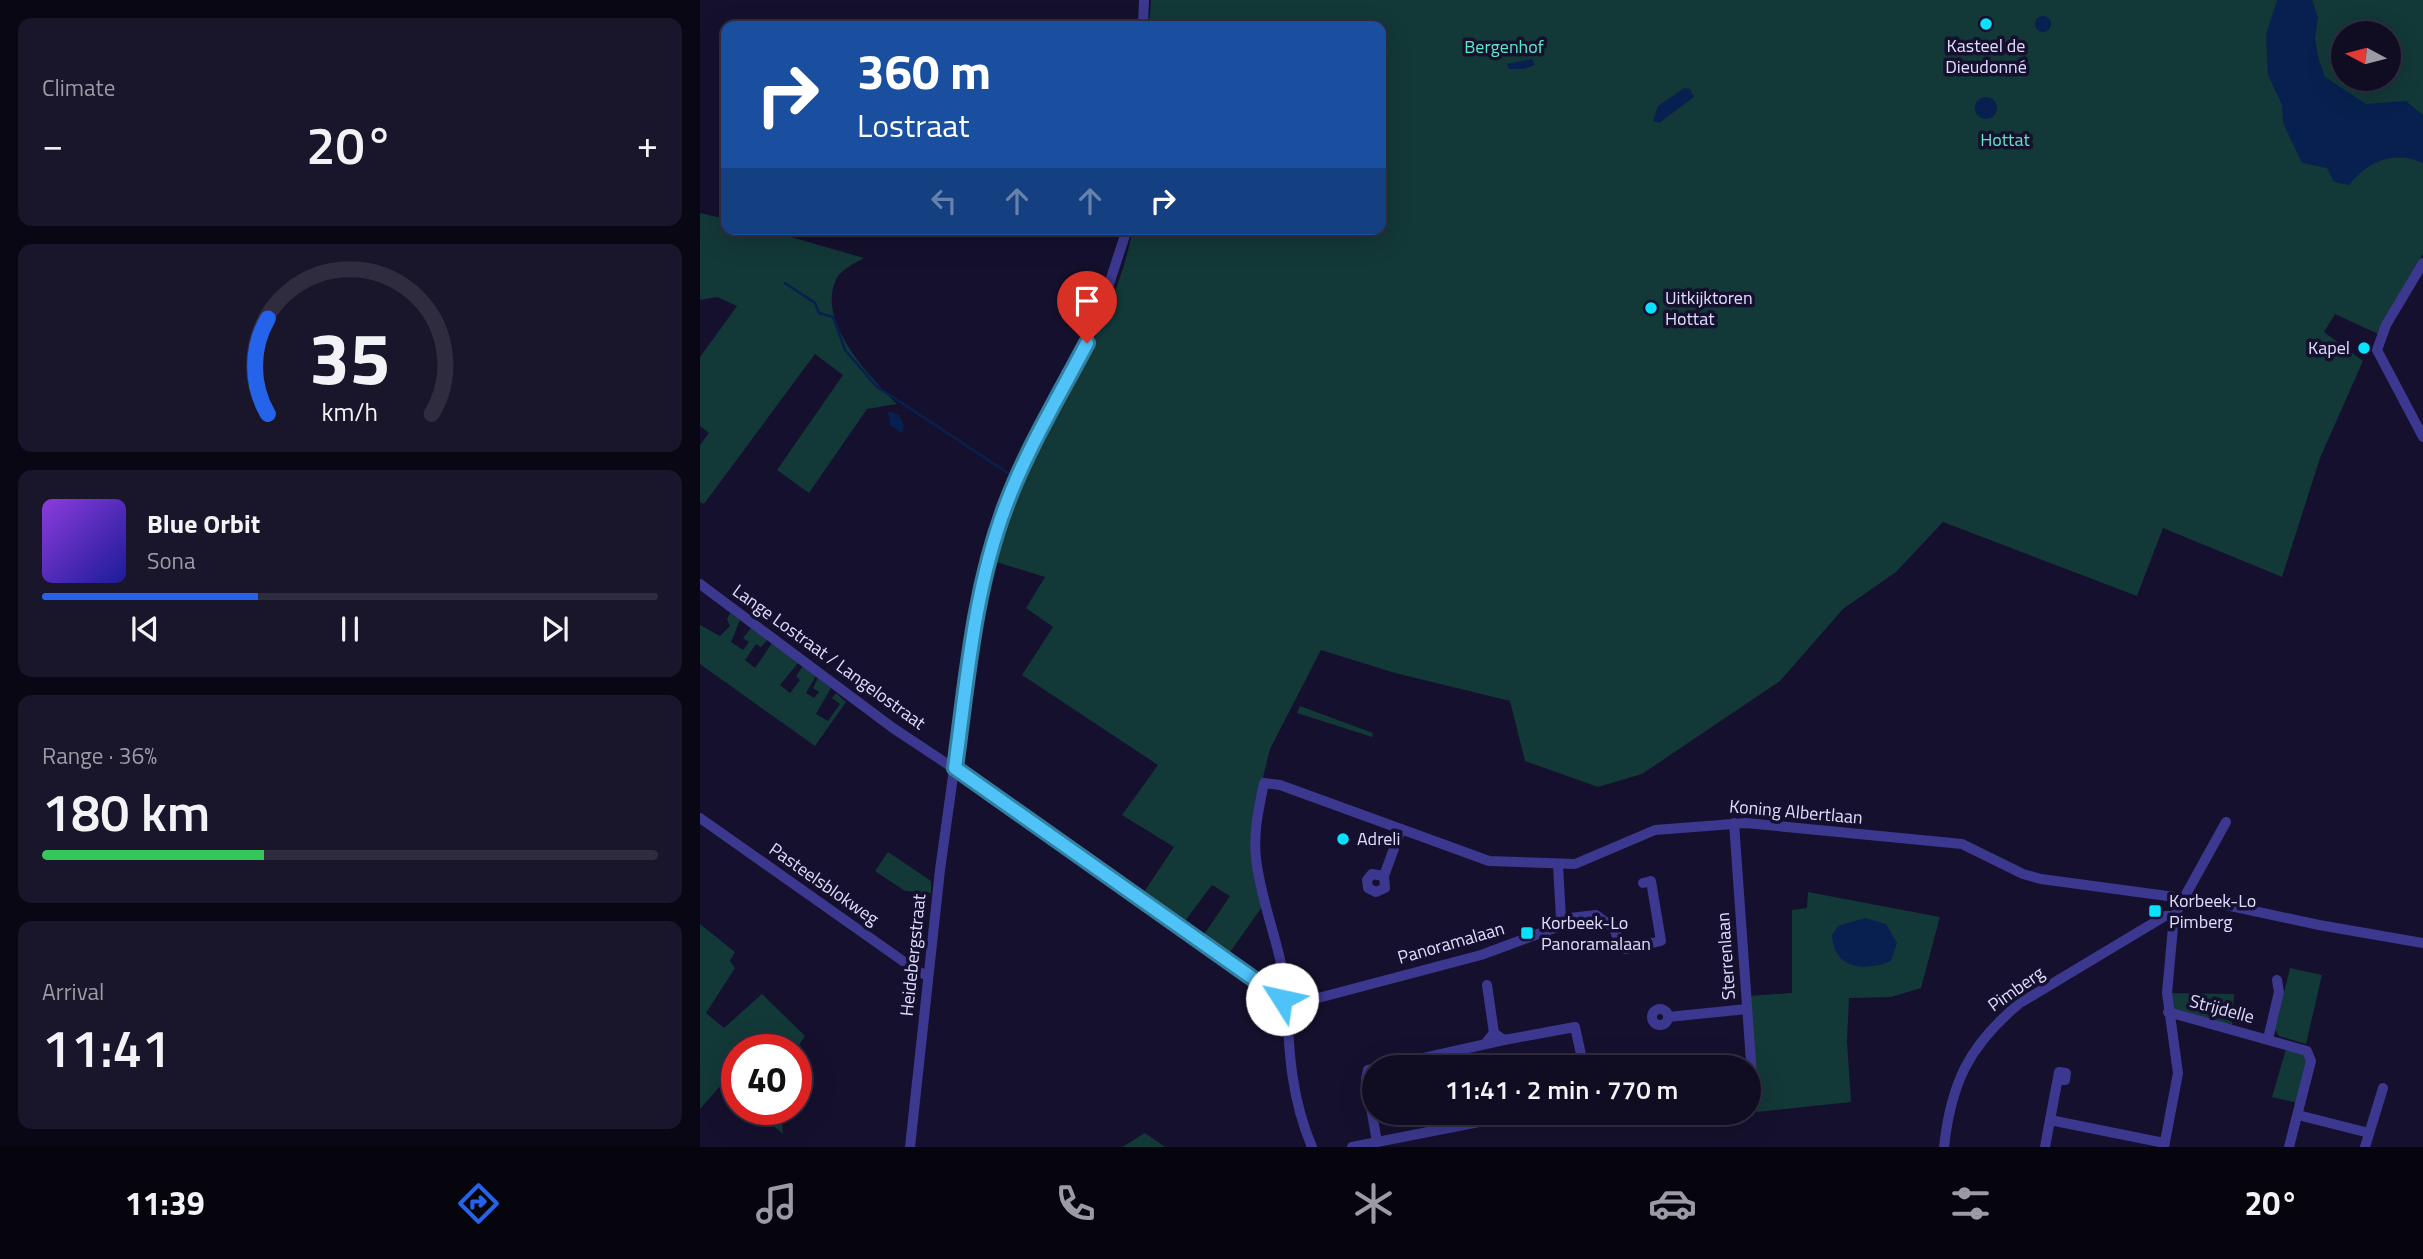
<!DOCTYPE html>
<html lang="en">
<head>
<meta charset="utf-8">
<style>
	body { margin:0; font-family:"Titillium Web",sans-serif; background:#19152a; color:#f1f3f6; height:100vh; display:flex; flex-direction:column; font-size:26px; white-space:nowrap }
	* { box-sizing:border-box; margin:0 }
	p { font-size:23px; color:#9c9ba5 }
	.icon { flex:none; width:38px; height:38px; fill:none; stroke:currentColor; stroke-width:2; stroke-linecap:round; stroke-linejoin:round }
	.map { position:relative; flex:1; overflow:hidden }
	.drawer { display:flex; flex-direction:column; gap:18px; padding:18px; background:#090713; width:700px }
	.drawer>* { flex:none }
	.top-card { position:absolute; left:21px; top:21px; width:665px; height:214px; border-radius:14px; box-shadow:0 7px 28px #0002,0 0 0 2px #302c40; background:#1a4fa0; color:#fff; overflow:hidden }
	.needle { width:46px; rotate:277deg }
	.controls { position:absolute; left:1631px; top:21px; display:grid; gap:14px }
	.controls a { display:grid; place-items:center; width:70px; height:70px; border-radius:50%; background:#100c22; box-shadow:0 7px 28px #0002,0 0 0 2px #302c40; font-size:35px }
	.speed { position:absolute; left:21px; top:1034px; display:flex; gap:14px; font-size:35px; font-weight:700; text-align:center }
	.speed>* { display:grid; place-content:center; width:91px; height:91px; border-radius:50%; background:#100c22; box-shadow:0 7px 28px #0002,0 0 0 2px #302c40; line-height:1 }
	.speed .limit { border:10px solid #d22; background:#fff; color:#111 }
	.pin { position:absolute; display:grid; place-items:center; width:60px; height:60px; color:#fff; margin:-72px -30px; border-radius:50% 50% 50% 0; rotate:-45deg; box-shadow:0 0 7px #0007 }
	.pin .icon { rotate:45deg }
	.me { position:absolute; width:77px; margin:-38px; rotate:305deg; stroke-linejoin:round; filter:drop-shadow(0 0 5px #0008) }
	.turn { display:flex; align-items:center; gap:24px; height:147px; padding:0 21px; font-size:32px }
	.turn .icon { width:91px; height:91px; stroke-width:2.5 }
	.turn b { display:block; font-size:49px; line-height:60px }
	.lanes { display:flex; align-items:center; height:66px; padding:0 21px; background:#0003; justify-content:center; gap:35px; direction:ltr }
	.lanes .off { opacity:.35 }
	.big { font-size:52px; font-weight:600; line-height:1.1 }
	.drawer .widget { flex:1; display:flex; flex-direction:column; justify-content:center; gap:10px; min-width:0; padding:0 24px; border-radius:14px; background:#19152a }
	.drawer .dial { align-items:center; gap:0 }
	.dial svg { height:182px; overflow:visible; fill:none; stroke:#302c40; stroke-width:7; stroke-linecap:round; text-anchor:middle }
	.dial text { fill:#f1f3f6; stroke:none }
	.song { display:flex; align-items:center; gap:21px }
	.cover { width:84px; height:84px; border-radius:10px; background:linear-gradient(135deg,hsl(270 70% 55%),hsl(240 70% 35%)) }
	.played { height:7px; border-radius:4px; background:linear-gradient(90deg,#2563eb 35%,#302c40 35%) }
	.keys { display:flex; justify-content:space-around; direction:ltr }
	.heat { display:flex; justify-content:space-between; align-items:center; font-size:38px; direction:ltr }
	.charge { height:10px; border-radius:5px; background:linear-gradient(90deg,#34c759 36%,#302c40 0) }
	.trip { position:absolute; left:662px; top:1055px; width:399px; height:70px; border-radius:35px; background:#100c22; box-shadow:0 7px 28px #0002,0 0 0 2px #302c40; font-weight:600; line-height:70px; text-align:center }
	.tabs { display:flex; height:112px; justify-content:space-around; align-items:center; background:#06050e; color:#9c9ba5 }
	.tabs .icon { width:49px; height:49px }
	.tabs .current { color:#2563eb }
	.tabs b { font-size:32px; color:#f1f3f6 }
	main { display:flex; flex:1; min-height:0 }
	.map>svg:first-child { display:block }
	.green { fill:#123837; fill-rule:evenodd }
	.water { fill:#07204f }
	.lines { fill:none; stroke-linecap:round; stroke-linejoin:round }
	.stream { stroke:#07204f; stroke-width:2.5 }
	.minor { stroke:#3c388f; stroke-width:10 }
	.route-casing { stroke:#337fa1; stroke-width:18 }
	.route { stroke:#4fc3f7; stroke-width:12 }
	.poi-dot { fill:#08e2ff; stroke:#15102d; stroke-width:2.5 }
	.labels { text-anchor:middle; stroke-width:7; stroke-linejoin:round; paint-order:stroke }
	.poi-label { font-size:18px; fill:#e0dcff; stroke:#15102d; text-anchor:start }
	.park-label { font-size:18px; fill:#5ee9c8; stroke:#15102d }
	.street-label { font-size:18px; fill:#e0dcff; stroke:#15102d }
</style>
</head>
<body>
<main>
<section class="drawer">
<div class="widget"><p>Climate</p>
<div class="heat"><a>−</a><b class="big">20°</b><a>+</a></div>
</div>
<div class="widget dial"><svg viewBox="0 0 100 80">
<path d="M14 69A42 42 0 1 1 86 69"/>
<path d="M14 69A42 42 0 0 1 14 27" stroke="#2563eb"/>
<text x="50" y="56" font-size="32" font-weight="700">35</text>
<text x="50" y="72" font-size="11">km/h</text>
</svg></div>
<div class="widget">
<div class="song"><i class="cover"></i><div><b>Blue Orbit</b><p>Sona</p></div></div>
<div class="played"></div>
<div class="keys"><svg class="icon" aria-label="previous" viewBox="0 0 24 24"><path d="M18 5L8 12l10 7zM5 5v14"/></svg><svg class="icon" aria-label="pause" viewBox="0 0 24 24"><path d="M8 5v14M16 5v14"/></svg><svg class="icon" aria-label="next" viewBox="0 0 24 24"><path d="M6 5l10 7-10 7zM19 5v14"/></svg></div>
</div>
<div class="widget"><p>Range · 36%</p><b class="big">180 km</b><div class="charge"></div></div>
<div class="widget"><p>Arrival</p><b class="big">11:41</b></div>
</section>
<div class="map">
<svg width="1723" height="1147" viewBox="0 0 1723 1147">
	<rect width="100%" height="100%" fill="#15102d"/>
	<g class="green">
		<path d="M451 0H1723V254L1678 334 1635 314 1624 332 1663 361 1620 458 1582 577 1463 528 1437 596 1243 522 1196 572 1143 609 1080 681 942 774 898 787 825 761 810 701 695 673 621 650 570 749 564 773 553 840 562 907 528 955 503 936 530 896 512 885 485 921 444 892 474 847 422 815 458 765 322 675 353 627 326 608 345 577 293 561C306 525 317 489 334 455 370 381 417 312 433 229H681V26H449ZM1643 33H1689V79H1643Z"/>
		<path d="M0 213 26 219V229H63L164 258C154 264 139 270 135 282 118 324 171 378 197 404L167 409 109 493 77 470 143 375 115 354 4 504 0 502V445L9 433 0 426V357L37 306 17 297 0 300Z"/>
		<polygon points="30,613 40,620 31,642 43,650 49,642 43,638 51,628 67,640 61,647 56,644 45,660 55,668 72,643 98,663 80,685 90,693 100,680 96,676 103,666 116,676 106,693 114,698 119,692 113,688 118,678 131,688 116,714 128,721 140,704 132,698 136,693 146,702 115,746 0,664 0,625 20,636 30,626 27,619"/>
		<polygon points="600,706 673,733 672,737 597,713"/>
		<polygon points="188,852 231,881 231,893 205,891 175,871"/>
		<polygon points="1108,892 1240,917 1221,988 1191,997 1149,998 1147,1041 1151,1102 1057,1112 1047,996 1092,993 1092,910 1107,908"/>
		<polygon points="0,924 35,952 30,961 35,968 6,1013 24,1028 62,994 105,1036 96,1050 37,1050 37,1095 22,1084 0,1109"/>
		<polygon points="1590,968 1622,975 1606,1044 1579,1036 1575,1030"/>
		<polygon points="1471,993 1534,994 1532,1025 1473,1010"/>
		<polygon points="1586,1049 1603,1053 1607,1062 1598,1103 1572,1097"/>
		<polygon points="54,1110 81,1110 83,1134"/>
		<polygon points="445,1133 465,1147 422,1147"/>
	</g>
	<g class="water">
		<path d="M1577 0H1612L1618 17 1615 39 1619 60 1625 77 1666 104 1706 101 1723 115V163C1694 150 1668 161 1649 185L1634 182 1627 168 1602 163 1583 123 1582 105 1568 75 1566 35Z"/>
		<circle cx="1343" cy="24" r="8"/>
		<polygon points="832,59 835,65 824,69 809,69 807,64"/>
		<polygon points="984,88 990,89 994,97 959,123 953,121 958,106"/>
		<circle cx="1286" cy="108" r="11"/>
		<polygon points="188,411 199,415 204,426 202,433 190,425"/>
		<path d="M1165 918 1186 924 1197 943 1191 961C1164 972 1134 969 1132 935L1138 926Z"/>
	</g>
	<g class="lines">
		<polyline class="stream" points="85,283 115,303 119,313 133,317 145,350 176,386 311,475"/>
		<g class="minor">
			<polyline points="443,26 444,0"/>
			<polyline points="1723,263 1686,325 1677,350 1723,437"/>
			<polyline points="0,584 193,728 303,801 582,999"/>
			<polyline points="0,818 217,971 228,976"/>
			<polyline points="1034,823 1052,1076 1048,1084"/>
			<polyline points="684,876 672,874 667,880 668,888 676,892 685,888 684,876 701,829"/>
			<polyline points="861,919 896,915 914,928 921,947 926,949 961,941 951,881 943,883"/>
			<polyline points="787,985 794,1033"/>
			<polyline points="591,1002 603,1002 781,955 857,927 861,919 858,865"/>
			<circle cx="960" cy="1017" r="8"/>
			<polyline points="1468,1012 1607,1051 1611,1061 1589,1147"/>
			<polyline points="968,1017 1047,1009"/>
			<polyline points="1568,1039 1579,992 1577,980"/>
			<polyline points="804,1040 875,1027 884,1068"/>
			<polyline points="679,1068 804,1040 794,1033 785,1044"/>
			<polyline points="674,1069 668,1070 666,1079 677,1142"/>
			<polyline points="1598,1115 1669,1133"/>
			<polyline points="1350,1120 1359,1072 1366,1073 1365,1080 1358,1080"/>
			<polyline points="210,1147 240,870 273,632 285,573 319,475 399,315 427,229"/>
			<path d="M612 1147C592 1100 589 1056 587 1006L592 1000 586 995C582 948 561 905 556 858 553 833 559 807 564 783L580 785 789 861 875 864 955 830 1046 823 1262 844 1323 874 1341 879 1512 902 1619 925 1723 943"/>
			<polyline points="652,1147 825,1113"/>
			<path d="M1244 1147C1251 1083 1269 1045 1320 1003L1465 916H1474"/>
			<polyline points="1345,1147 1350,1120 1464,1143"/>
			<polyline points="1464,1147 1478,1073 1467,993 1474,916 1526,822"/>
			<polyline points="1665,1147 1683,1088"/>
		</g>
	</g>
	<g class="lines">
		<g class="route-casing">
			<path id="route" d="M387 343C359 396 327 449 306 505 274 589 267 680 255 768L582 999"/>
		</g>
		<use href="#route" class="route"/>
	</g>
	<g class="poi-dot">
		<circle cx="1286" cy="24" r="7"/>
		<circle cx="951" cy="308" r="7"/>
		<circle cx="1664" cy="348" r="7"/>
		<circle cx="643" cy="839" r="7"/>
		<rect x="1448" y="904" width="14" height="14" rx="3.5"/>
		<rect x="820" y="926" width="14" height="14" rx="3.5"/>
	</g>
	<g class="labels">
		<g class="poi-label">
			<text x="1286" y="52" text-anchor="middle">Kasteel de<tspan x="1286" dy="21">Dieudonné</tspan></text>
			<text x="965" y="304">Uitkijktoren<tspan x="965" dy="21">Hottat</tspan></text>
			<text x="1650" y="354" text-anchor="end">Kapel</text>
			<text x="657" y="845">Adreli</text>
			<text x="1469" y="907">Korbeek-Lo<tspan x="1469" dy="21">Pimberg</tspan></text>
			<text x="841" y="929">Korbeek-Lo<tspan x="841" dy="21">Panoramalaan</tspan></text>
		</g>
		<g class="park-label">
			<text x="804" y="53">Bergenhof</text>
			<text x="1305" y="146">Hottat</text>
		</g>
		<g class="street-label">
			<text transform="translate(129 657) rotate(36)" y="6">Lange Lostraat / Langelostraat</text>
			<text transform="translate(1096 812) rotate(5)" y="6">Koning Albertlaan</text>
			<text transform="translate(124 884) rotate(35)" y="6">Pasteelsblokweg</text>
			<text transform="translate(751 943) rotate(-16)" y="6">Panoramalaan</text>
			<text transform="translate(213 955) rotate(-84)" y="6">Heidebergstraat</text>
			<text transform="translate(1026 956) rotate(-94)" y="6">Sterrenlaan</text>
			<text transform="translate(1316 989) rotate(-35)" y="6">Pimberg</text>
			<text transform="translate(1522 1009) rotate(15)" y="6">Strijdelle</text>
		</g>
	</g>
</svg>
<div class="controls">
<a><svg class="needle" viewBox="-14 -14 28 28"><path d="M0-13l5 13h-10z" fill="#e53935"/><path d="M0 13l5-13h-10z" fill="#9c9ba5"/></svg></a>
</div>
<div class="speed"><div class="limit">40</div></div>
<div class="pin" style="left:387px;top:343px;background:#d93025"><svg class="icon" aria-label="arrive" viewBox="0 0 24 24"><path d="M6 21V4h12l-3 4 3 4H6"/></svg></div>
<svg class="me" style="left:582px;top:999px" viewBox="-20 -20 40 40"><circle r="19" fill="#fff"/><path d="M0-13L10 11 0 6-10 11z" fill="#4fc3f7"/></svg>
<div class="trip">11:41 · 2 min · 770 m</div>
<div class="top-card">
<div class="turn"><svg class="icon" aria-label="right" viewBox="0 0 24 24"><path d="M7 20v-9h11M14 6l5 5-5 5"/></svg><div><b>360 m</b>Lostraat</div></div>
<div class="lanes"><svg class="icon off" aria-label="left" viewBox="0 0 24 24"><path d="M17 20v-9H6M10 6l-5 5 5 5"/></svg><svg class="icon off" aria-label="ahead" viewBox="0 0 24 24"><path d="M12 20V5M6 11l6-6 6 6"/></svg><svg class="icon off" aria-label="ahead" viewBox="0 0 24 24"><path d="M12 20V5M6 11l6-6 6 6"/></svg><svg class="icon" aria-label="right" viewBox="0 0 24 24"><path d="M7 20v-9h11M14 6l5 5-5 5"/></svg></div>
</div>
</div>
</main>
<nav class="tabs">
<b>11:39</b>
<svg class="icon current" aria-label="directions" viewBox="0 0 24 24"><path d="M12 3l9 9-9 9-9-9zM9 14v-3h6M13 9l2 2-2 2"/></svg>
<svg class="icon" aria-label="music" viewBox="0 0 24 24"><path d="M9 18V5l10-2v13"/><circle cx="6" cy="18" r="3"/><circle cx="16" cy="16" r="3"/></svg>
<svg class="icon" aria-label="phone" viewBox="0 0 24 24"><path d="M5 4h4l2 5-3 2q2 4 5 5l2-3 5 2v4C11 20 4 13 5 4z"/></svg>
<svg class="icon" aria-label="climate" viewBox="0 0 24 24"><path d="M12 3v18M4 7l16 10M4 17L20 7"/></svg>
<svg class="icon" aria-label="car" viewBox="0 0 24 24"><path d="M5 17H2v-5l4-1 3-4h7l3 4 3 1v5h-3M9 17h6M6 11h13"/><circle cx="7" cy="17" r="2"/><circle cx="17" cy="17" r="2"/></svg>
<svg class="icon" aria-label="filters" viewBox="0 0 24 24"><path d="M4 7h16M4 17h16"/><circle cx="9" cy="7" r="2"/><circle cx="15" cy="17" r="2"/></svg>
<b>20°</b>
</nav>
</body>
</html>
